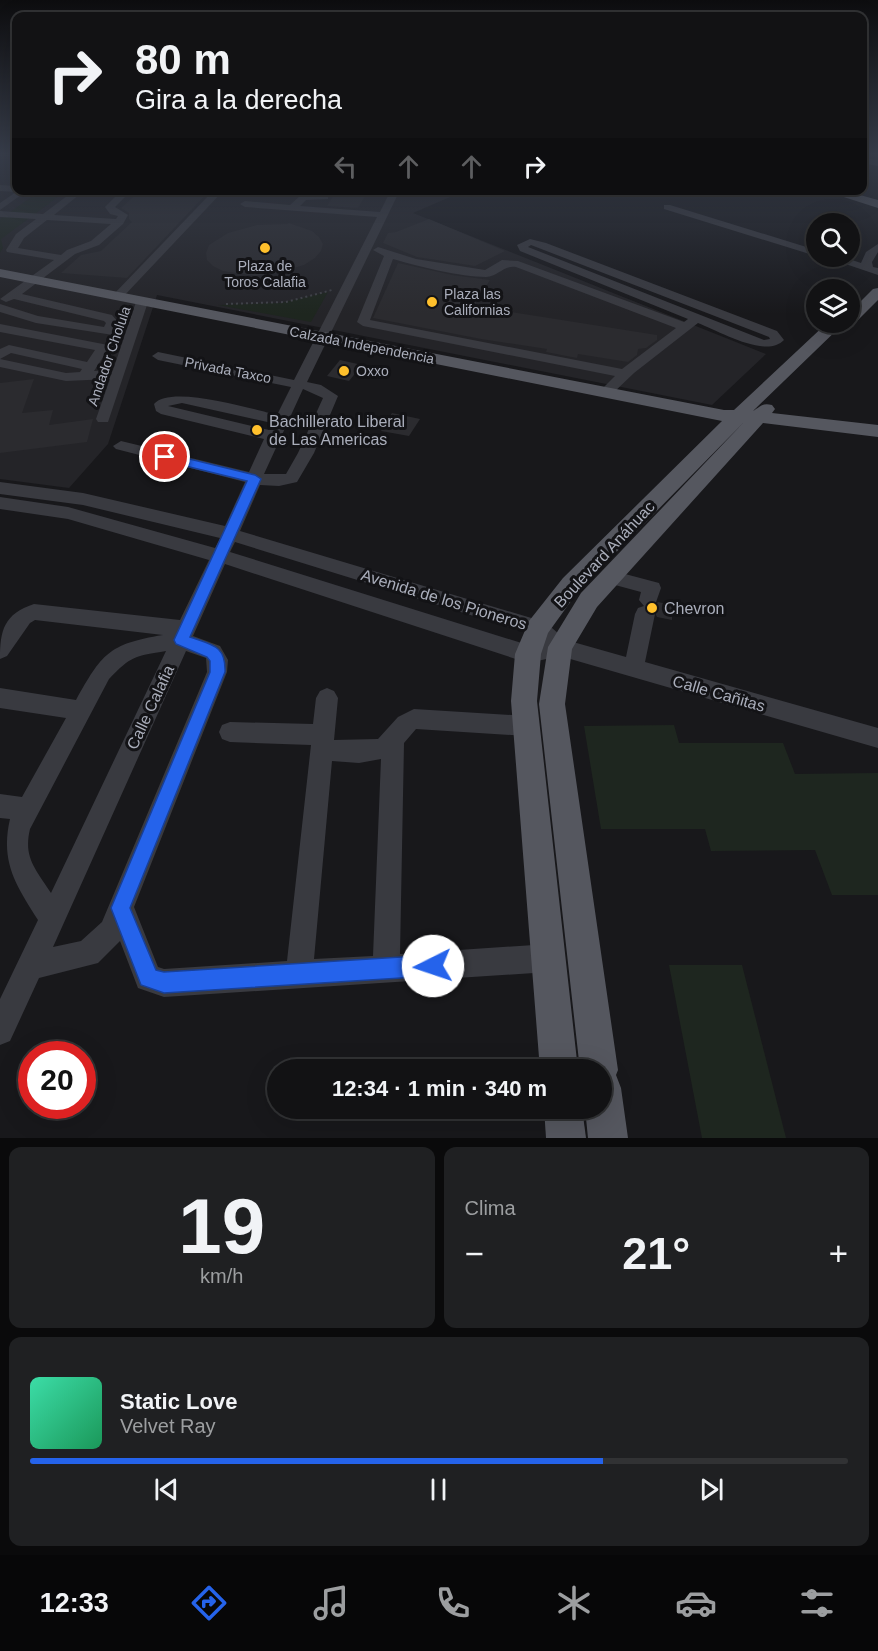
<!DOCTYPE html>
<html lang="es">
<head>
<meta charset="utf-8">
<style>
	body { margin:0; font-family:Helvetica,sans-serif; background:#1f2022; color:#f1f3f6; height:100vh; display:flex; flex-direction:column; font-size:22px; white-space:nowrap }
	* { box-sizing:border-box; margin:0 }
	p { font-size:20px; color:#9c9ea0 }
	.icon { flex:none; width:33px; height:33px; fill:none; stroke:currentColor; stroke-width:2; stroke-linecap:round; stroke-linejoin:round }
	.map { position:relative; height:1138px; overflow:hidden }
	.details { display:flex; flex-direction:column; gap:9px; padding:9px; background:#0a0a0b; flex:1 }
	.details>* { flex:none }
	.top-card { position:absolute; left:12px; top:12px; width:855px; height:183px; border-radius:12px; box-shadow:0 6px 24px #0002,0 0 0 2px #313234; background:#121214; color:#f1f3f6; overflow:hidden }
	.fabs { position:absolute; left:806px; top:213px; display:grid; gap:12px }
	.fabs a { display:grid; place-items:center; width:54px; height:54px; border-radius:50%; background:#121214; box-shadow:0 6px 24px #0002,0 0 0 2px #313234; font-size:30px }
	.speed { position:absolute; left:18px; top:1041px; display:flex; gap:12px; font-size:30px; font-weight:700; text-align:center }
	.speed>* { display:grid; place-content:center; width:78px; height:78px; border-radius:50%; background:#121214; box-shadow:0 6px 24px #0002,0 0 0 2px #313234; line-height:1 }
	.speed .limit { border:9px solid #d22; background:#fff; color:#111 }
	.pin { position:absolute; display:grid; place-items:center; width:51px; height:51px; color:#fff; margin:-26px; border:3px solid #fff; border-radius:50%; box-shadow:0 2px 6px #0007 }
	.me { position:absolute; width:66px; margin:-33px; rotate:266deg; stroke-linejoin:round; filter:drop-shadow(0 0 4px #0008) }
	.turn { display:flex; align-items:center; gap:21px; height:126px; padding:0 24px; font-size:27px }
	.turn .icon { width:78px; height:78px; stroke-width:2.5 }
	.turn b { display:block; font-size:42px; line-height:51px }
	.lanes { display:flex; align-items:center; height:57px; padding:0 24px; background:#0003; justify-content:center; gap:30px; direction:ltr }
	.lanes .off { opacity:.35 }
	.big { font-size:45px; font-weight:600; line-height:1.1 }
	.details .widget { flex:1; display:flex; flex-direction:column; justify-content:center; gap:9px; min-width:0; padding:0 21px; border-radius:12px; background:#1f2022 }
	.details .dial { align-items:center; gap:0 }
	.dial b { font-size:78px; line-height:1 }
	.song { display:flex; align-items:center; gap:18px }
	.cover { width:72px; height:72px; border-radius:9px; background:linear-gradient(135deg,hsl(160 70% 55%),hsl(150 70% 35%)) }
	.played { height:6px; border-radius:3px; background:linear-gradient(90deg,#2563eb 70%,#313234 70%) }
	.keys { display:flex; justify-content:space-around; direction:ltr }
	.heat { display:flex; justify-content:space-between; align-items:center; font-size:33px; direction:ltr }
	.details .tiles { flex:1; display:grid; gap:9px; grid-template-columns:1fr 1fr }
	.widget:last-child { grid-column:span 2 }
	.trip { position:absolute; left:267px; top:1059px; width:345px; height:60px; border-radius:30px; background:#121214; box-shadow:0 6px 24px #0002,0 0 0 2px #313234; font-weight:600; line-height:60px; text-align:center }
	.menu { display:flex; height:96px; justify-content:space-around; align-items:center; background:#070708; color:#9c9ea0 }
	.menu .icon { width:42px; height:42px }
	.menu .on { color:#2563eb }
	.menu b { font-size:27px; color:#f1f3f6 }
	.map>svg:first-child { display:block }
	.built { fill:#242428 }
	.green { fill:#1e261f }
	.building { fill:#2b2b2f }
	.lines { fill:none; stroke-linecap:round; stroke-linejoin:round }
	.path { stroke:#3f4147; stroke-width:2; stroke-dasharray:2 3; stroke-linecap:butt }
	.minor { fill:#393a40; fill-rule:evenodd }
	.major { fill:#55575f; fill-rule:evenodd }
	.route { fill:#2563eb; stroke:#184099; stroke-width:1.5 }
	.poi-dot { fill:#ffc02c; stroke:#131316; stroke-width:2 }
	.labels { text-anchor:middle; stroke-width:6; stroke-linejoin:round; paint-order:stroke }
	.far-poi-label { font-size:14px; fill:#aaaebb; stroke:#131316; text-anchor:start }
	.far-street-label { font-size:14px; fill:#aaaebb; stroke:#131316 }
	.poi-label { font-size:16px; fill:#aaaebb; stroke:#131316; text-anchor:start }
	.street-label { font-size:16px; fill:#aaaebb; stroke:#131316 }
</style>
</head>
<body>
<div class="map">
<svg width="878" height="1138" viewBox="0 0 878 1138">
	<rect width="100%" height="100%" fill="#18181b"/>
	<polygon class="built" points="0,155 16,155 16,190 464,191 413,213 766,354 712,405 157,295 108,444 69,488 0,479"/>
	<g class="green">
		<polygon points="40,191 66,191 1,239 3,248 0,253 0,219"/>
		<polygon points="328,292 311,322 218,305 281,303"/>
		<polygon points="674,725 679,743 783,743 795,774 878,773 878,895 832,895 815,850 711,851 705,829 601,829 584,726"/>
		<polygon points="669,965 742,965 786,1138 702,1138"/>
	</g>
	<g class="building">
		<polygon points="141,190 210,190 127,278 61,273 81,255 101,251 132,222 129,219 129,213 121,208"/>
		<polygon points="337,190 353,190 368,191 358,208 327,206"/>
		<polygon points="429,219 505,251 475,266 417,257 383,243 388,233 396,232"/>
		<polygon points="289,223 312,231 319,237 323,244 321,251 315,258 304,265 273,274 255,276 223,271 213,266 207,260 206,253 209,245 228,233 257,225 287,224"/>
		<polygon points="398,263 452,275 490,280 474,306 657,335 657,340 646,348 638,349 637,355 628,362 578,354 577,358 546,352 547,349 481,339 373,318"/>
		<polygon points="340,360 362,365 349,381 327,376"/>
		<polygon points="34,379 22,413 53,410 49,425 93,419 87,442 0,453 0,383"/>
		<polygon points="392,413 420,419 409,436 381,431"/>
		<polygon points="658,602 672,605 672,620 657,617 653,608"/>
	</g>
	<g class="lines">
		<polyline class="path" points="226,304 286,302 332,290"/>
		<g class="minor">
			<polygon points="862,158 878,160 878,166 862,163"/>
			<polygon points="0,185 16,186 16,190 28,190 0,210 0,203 16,192 0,191"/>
			<path d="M75 190H85L54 215 116 219 118 216 110 214 105 207 122 190H132L115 207 128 215 123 224 99 245 75 254 22 294 112 315 118 322 113 335 36 323 0 312V304L38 316 104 327 106 323 104 321 14 299 6 302 0 299 54 260 7 252 6 250 16 234 36 219 0 217V211L43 214ZM47 220 111 224 91 241 67 250 61 255 18 248 24 238Z"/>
			<polygon points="214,190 224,190 122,298 114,298 114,294"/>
			<polygon points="263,190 287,190 288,191 283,194"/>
			<path d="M391 190H400L307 382 321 385 338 396 314 453 297 482 279 486 260 485 240 531 538 620 545 622 566 640 626 657 635 614 638 608 644 606 639 600 641 592 604 582 601 577 604 572 610 570 659 583 661 588 655 605 649 607 655 614 645 662 878 728V748L560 656 528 663 225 564 193 636 220 646 228 660 227 672 134 907 158 967 164 969 287 961 311 745 230 742 222 739 219 732 222 725 230 722 313 724 316 698 320 691 327 688 334 691 338 698 334 740 378 739 398 717 414 709 527 716 535 719 538 726 535 733 527 736 416 729 404 743 400 954 549 944 559 948 563 958 559 968 549 972 164 997 138 988 120 941 98 963 39 978 10 1041 0 1045V999L38 920C16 885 0 862 10 819L0 818V794L22 797 66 718 0 708V688L76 700C102 654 108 644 163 635L35 620 30 623 7 656 0 659C0 630 4 614 34 604L180 620 209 560 68 519 0 509V497L68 507 215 548 220 538 83 505 0 494V482L83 493 225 526 245 482 116 449 113 446 121 441 249 472 264 439 161 414 156 411 154 404C170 384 252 409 277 415L291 387 158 360 152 356 158 352 294 380 377 217 245 207 240 204 245 201 290 205 301 195 325 194 328 195V199L306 200 300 206 380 212ZM303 389 323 398 298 453 286 474H264ZM182 403 272 423 269 430 168 406ZM235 542 532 634 541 643 528 645 230 552ZM166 651 51 893C36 869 23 858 30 829L109 679C131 656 135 656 166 651ZM186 651 206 658 207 672 102 922 81 941 53 947ZM381 759 373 956 314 959 332 761 359 763Z"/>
			<polygon points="664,205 670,205 816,250 816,256 664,209"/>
			<path d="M530 239 546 243 777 331 784 340C766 359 719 331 698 323L634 373 611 395 606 396 599 392 615 376 363 326 357 322 384 256 373 250 378 247 416 259 485 270 502 260 518 261 684 322 688 319 520 251 517 245ZM531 245 769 337 770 339 764 340 528 247ZM393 259C416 266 462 277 486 277 498 277 503 265 516 267L676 328 622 369 370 320Z"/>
			<polygon points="878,244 878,252 872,262 873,267 878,268 878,275 822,256 840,256 861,263 866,252"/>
			<polygon points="142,298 148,302 108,422 98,422 96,419 110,379 66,381 0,367 0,359 66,373 80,372 82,369 11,353 0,359 0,349 9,345 87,362 95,350 0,332 0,324 108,345 109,348 94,371 113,370 136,302"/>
		</g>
		<g class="major">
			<polygon points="822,190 842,190 878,200 878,208"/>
			<path d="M0 269 724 410H734L828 322H849V313L873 289 878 288V300L854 324H843L753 411C761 406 762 403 772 405L775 409 772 413 878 425V437L763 423 597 607 572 649 565 704 618 1070 616 1075 621 1088 628 1138H588L585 1108H602V1070H580L539 704 548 647 581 593 745 421 579 590 548 633 541 654 537 701 578 1070H540L511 701 515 654 529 621 563 578 722 421 0 277Z"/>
			<polygon points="544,1108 582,1108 586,1138 546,1138"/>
		</g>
	</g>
	<linearGradient id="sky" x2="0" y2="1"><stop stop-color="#0d0d0f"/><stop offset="0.49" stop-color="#373d4a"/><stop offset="1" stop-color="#373d4a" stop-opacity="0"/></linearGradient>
	<rect width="878" height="314" fill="url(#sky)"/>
	<path class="route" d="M165 453 255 475 261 479 190 637C212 645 226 645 225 672L130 908 156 970 164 972 433 955 440 959 443 966 440 973 433 976 164 993 141 985 111 908 210 672V661L207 657 176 644 174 640 247 481 161 460 159 457Z"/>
	<g class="poi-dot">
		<circle cx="265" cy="248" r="6"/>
		<circle cx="432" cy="302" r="6"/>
		<circle cx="344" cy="371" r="6"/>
		<circle cx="257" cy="430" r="6"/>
		<circle cx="652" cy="608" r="6"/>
	</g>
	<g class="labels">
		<g class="far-poi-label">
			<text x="265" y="271" text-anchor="middle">Plaza de<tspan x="265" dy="16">Toros Calafia</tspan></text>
			<text x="444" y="299">Plaza las<tspan x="444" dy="16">Californias</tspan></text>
			<text x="356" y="376">Oxxo</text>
		</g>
		<g class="far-street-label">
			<text transform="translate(362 345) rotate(11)" y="5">Calzada Independencia</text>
			<text transform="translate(109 356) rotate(-71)" y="5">Andador Cholula</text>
			<text transform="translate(228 370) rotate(11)" y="5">Privada Taxco</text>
		</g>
		<g class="poi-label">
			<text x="269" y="427">Bachillerato Liberal<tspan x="269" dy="18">de Las Americas</tspan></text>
			<text x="664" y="614">Chevron</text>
		</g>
		<g class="street-label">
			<text transform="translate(604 554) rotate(-47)" y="6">Boulevard Anáhuac</text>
			<text transform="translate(444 599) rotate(17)" y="6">Avenida de los Pioneros</text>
			<text transform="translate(719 693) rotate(16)" y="6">Calle Cañitas</text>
			<text transform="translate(150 707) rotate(-65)" y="6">Calle Calafia</text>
		</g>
	</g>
</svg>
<div class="fabs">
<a><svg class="icon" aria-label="search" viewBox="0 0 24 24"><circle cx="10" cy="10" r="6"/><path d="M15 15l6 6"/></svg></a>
<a><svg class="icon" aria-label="layers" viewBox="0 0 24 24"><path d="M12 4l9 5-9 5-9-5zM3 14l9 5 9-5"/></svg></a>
</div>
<div class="speed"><div class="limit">20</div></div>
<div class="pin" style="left:165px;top:457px;background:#d93025"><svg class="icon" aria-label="arrive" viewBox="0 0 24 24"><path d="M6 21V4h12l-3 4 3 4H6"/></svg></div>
<svg class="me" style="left:433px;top:966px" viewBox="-20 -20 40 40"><circle r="19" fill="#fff"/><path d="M0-13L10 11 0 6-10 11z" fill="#2563eb"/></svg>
<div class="trip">12:34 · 1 min · 340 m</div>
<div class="top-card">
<div class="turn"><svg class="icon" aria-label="right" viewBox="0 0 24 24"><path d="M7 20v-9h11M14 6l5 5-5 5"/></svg><div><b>80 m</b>Gira a la derecha</div></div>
<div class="lanes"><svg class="icon off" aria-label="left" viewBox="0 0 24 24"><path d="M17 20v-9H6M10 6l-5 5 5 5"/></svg><svg class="icon off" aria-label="ahead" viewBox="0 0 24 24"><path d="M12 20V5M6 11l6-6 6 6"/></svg><svg class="icon off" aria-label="ahead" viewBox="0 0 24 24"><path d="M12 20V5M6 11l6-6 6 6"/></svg><svg class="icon" aria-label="right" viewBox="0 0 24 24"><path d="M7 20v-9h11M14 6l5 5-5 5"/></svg></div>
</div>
</div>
<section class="details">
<div class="tiles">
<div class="widget dial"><b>19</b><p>km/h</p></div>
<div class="widget"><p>Clima</p>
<div class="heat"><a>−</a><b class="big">21°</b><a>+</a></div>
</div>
<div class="widget">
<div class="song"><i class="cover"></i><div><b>Static Love</b><p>Velvet Ray</p></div></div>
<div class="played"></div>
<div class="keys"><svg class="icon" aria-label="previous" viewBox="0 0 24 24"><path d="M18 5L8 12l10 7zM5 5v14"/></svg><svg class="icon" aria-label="pause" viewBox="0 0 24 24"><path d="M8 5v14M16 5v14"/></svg><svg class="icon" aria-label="next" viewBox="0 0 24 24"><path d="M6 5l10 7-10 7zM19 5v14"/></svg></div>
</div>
</div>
</section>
<nav class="menu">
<b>12:33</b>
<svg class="icon on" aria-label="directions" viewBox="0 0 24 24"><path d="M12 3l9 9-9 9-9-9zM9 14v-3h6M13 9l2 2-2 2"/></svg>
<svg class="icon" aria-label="music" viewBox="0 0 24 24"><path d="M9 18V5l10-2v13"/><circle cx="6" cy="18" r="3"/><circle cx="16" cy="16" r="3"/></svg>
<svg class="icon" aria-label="phone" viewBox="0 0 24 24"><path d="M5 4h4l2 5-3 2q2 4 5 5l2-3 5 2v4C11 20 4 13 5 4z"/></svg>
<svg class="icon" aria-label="climate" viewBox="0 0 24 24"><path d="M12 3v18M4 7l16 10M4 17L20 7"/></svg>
<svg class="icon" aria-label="car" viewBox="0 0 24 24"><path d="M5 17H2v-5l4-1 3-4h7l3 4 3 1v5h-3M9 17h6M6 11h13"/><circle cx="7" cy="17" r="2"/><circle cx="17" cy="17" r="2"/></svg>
<svg class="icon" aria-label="filters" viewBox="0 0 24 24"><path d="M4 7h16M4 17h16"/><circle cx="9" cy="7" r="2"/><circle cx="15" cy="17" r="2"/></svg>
</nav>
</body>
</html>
